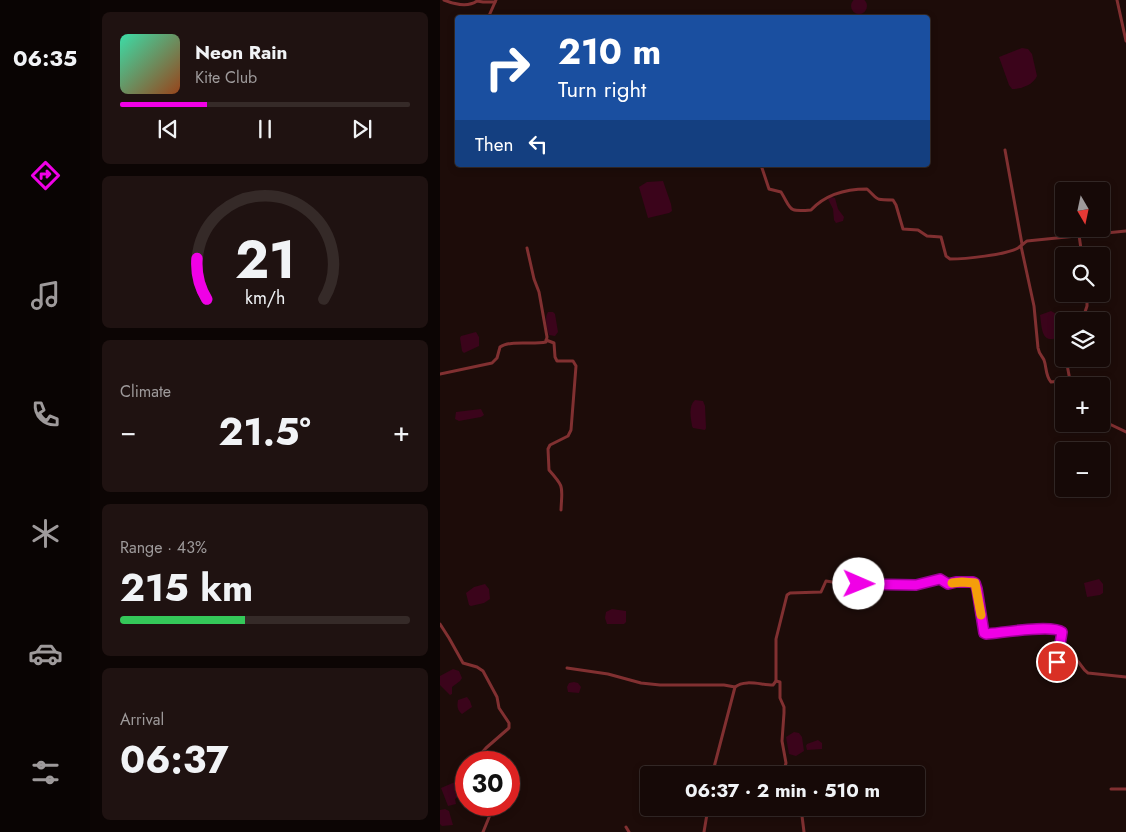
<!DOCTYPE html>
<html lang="en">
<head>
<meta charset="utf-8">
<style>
	body { margin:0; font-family:Jost,sans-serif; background:#1f1211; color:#f1f3f6; height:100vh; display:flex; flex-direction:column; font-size:19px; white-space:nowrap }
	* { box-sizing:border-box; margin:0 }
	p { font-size:16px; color:#9e9a9b }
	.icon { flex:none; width:28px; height:28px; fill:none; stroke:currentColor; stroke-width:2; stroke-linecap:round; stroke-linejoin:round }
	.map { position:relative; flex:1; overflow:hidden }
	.details { display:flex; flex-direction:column; gap:12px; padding:12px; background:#0c0504; width:350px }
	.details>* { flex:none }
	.hud { position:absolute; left:15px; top:15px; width:475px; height:152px; border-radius:5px; box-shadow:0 2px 8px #0003,0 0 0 1px #352a28; background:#1a4fa0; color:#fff; overflow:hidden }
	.needle { width:32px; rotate:171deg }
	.fabs { position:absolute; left:615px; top:182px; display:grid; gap:10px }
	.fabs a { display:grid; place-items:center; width:55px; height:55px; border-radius:5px; background:#160907; box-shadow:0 2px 8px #0003,0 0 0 1px #352a28; font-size:25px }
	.speed { position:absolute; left:15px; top:751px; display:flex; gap:10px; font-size:25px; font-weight:700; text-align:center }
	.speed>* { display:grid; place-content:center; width:65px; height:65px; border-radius:50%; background:#160907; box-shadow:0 2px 8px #0003,0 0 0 1px #352a28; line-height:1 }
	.speed .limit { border:8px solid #d22; background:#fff; color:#111 }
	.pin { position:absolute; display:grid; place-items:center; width:42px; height:42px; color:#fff; margin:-21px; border:2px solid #fff; border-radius:50%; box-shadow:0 1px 5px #0007 }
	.me { position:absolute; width:55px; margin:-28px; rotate:91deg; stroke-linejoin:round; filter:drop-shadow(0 0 4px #0008) }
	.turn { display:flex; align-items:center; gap:18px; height:105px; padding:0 20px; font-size:22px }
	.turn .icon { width:65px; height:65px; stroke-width:2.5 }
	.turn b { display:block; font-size:35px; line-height:42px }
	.then { display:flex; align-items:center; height:48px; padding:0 20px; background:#0003; gap:10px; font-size:19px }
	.big { font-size:38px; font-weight:700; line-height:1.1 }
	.details .widget { flex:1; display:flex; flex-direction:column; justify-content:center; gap:8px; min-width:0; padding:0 18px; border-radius:8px; background:#1f1211 }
	.details .dial { align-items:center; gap:0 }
	.dial svg { height:130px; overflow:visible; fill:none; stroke:#352a28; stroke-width:7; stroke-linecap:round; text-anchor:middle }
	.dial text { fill:#f1f3f6; stroke:none }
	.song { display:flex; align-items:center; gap:15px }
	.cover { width:60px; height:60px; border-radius:8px; background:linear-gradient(135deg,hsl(160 70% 55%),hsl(20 70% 35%)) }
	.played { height:5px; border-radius:2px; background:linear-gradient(90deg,#f000e6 30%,#352a28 30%) }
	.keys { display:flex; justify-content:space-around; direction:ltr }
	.heat { display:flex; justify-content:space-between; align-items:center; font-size:28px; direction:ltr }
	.charge { height:8px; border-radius:4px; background:linear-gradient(90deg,#34c759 43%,#352a28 0) }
	.trip { position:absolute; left:200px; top:766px; width:285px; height:50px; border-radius:5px; background:#160907; box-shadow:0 2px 8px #0003,0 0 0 1px #352a28; font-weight:700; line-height:50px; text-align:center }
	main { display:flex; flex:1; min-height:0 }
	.tab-bar { display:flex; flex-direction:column; width:90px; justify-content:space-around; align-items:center; background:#090403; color:#9e9a9b }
	.tab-bar .icon { width:35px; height:35px }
	.tab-bar .selected { color:#f000e6 }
	.tab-bar b { font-size:22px; color:#f1f3f6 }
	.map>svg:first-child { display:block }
	.water { fill:#3b041b }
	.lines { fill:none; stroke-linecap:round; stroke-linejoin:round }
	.street { stroke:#813031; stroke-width:3 }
	.route-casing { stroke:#9c0096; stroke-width:12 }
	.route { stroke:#f000e6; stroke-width:9 }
	.slow { stroke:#f59e0b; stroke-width:9 }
</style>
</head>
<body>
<main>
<nav class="tab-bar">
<b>06:35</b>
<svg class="icon selected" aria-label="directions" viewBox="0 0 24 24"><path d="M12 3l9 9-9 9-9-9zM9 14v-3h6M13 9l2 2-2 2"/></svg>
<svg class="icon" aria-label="music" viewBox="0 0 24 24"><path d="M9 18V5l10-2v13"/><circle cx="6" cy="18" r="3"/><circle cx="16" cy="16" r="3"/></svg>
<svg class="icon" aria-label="phone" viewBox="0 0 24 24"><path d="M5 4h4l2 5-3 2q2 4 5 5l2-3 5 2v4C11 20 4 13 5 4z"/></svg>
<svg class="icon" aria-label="climate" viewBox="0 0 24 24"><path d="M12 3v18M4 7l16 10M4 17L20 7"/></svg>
<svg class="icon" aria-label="car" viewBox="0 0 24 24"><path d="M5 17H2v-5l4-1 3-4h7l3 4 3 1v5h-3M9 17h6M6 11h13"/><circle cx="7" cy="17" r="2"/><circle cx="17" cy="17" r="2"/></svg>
<svg class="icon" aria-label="filters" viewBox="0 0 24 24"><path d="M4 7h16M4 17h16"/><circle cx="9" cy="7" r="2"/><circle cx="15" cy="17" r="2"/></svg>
</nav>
<section class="details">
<div class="widget">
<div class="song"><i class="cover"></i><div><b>Neon Rain</b><p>Kite Club</p></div></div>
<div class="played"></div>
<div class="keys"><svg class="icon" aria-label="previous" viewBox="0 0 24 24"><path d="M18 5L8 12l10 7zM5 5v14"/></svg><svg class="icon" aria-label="pause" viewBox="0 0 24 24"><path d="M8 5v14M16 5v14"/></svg><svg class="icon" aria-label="next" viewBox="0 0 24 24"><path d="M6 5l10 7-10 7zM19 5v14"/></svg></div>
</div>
<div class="widget dial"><svg viewBox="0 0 100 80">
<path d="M14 69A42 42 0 1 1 86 69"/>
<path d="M14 69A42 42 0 0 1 8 44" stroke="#f000e6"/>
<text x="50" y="56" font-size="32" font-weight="700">21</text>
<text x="50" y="72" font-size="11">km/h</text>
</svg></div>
<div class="widget"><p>Climate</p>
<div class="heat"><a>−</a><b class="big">21.5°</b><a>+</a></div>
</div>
<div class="widget"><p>Range · 43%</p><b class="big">215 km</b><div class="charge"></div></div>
<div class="widget"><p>Arrival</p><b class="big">06:37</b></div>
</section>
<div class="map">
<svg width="686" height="832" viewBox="0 0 686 832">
	<rect width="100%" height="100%" fill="#1d0c09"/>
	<g class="water">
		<circle cx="419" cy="6" r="8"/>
		<path d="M582 48 588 49 592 54 597 76C593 85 581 89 572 89L569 85 559 57Z"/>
		<polygon points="223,181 231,204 232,211 229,213 208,218 199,187 207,182"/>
		<polygon points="391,197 395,198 398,209 404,217 403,221 396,223 394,220 393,209 388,199"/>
		<path d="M611 311 618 315 620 325 619 337C601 345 602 328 600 315Z"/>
		<path d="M108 312H113L115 314 118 332 115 336 109 335C107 329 104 317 108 312Z"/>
		<polygon points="36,332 39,337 39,346 24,353 22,351 20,338 21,336"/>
		<path d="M255 400 263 401 265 406 266 428 265 430 253 428 252 426C251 418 248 406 255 400Z"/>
		<polygon points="41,409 44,415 41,417 19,421 15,419 16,412"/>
		<polygon points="659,579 663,584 663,593 660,595 647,597 644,583"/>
		<polygon points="45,584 49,589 50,599 44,603 31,606 29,605 26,593 34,587"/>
		<polygon points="172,609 186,611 186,622 184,624 167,624 165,618 166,612"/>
		<polygon points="13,669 19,671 22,678 20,681 12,687 12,694 10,695 0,685 0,676"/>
		<polygon points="134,682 138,683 141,687 139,693 128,692 127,687 129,683"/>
		<path d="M27 697 30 701 32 707 22 714C17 710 17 706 18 700Z"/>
		<polygon points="354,732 359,733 362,737 364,751 356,756 349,754 346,737"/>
		<polygon points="378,740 382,743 382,749 367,750 366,746 367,744"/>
		<polygon points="15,782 20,796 15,799 16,804 8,806 1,788"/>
		<polygon points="5,809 9,811 13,825 2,826 0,824 0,810"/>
	</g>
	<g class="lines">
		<g class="street">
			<path d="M4 0C14 4 27 8 37 1L43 2H55"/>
			<polyline points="677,0 686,41"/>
			<polyline points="48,18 56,0"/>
			<polyline points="565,150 582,244"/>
			<path d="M321 165 329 189 341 192C352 210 347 212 371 210 386 194 406 189 427 189 439 200 434 200 453 200L456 205 463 229 478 230 487 236 501 237 506 256 510 259C525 259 565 255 578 248 581 246 584 243 587 241L686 231"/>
			<polyline points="639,235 642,256"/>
			<path d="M581 246 594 306 598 348C599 354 602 356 604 360 607 368 605 375 611 382L629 380"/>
			<polyline points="642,321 647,306 647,294"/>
			<path d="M106 340 114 343 115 357 117 361H133L136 366 131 430 128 436 110 445 108 449 109 470C125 488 122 486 121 510"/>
			<polyline points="626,359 631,386"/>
			<path d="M0 374 52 363 57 358 60 347C70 340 92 345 106 342L107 337 99 292 94 279 87 248"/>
			<polyline points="661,420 686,432"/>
			<polyline points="0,624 9,638 23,663 37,667 43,671 57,697 59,708 69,723 69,728 46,748 34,762"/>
			<polyline points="127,668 168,674 201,683 220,685 284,685 295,687"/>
			<polyline points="336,681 340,682 340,698 344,707 344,713 342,741 346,763 344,770 346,775"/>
			<path d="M272 775 295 687C305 679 321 685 333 685L336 681V639L347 595 350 593 381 592 386 581 405 584 475 585 499 579 508 584 516 582 533 583H535L537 589 544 633 546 634C561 633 612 624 622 632L617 662 636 659C641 664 642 669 648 673L686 677"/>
			<polyline points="671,789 686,789"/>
			<polyline points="361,808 364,832"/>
			<polyline points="186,827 189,832"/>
			<polyline points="43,832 50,815 51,805"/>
			<polyline points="264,832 268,808"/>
		</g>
	</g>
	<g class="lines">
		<g class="route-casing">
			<path id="route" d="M419 584 476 585 500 579 508 584 516 582H533L535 583 537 589 544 633 546 634C561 633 612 624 622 632L617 662"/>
		</g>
		<use href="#route" class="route"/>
		<polyline class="slow" points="512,583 522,582 535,583 541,615"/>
	</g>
</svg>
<div class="fabs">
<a><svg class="needle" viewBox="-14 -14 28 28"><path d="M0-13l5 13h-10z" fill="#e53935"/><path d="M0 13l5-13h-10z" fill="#9e9a9b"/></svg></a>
<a><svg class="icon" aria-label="search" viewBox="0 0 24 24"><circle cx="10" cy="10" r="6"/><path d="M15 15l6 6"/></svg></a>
<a><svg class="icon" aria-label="layers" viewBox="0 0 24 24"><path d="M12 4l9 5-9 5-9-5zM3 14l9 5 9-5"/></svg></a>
<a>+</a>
<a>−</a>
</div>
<div class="speed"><div class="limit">30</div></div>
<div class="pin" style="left:617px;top:662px;background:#d93025"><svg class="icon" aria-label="arrive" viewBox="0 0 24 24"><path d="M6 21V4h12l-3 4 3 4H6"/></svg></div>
<svg class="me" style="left:419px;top:584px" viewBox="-20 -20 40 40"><circle r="19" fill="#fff"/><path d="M0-13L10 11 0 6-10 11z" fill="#f000e6"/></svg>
<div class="trip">06:37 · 2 min · 510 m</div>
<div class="hud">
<div class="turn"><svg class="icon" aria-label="right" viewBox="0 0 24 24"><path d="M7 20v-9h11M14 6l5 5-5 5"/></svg><div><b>210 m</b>Turn right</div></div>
<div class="then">Then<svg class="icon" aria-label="left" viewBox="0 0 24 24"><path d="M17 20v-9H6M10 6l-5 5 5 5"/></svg></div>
</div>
</div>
</main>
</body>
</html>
